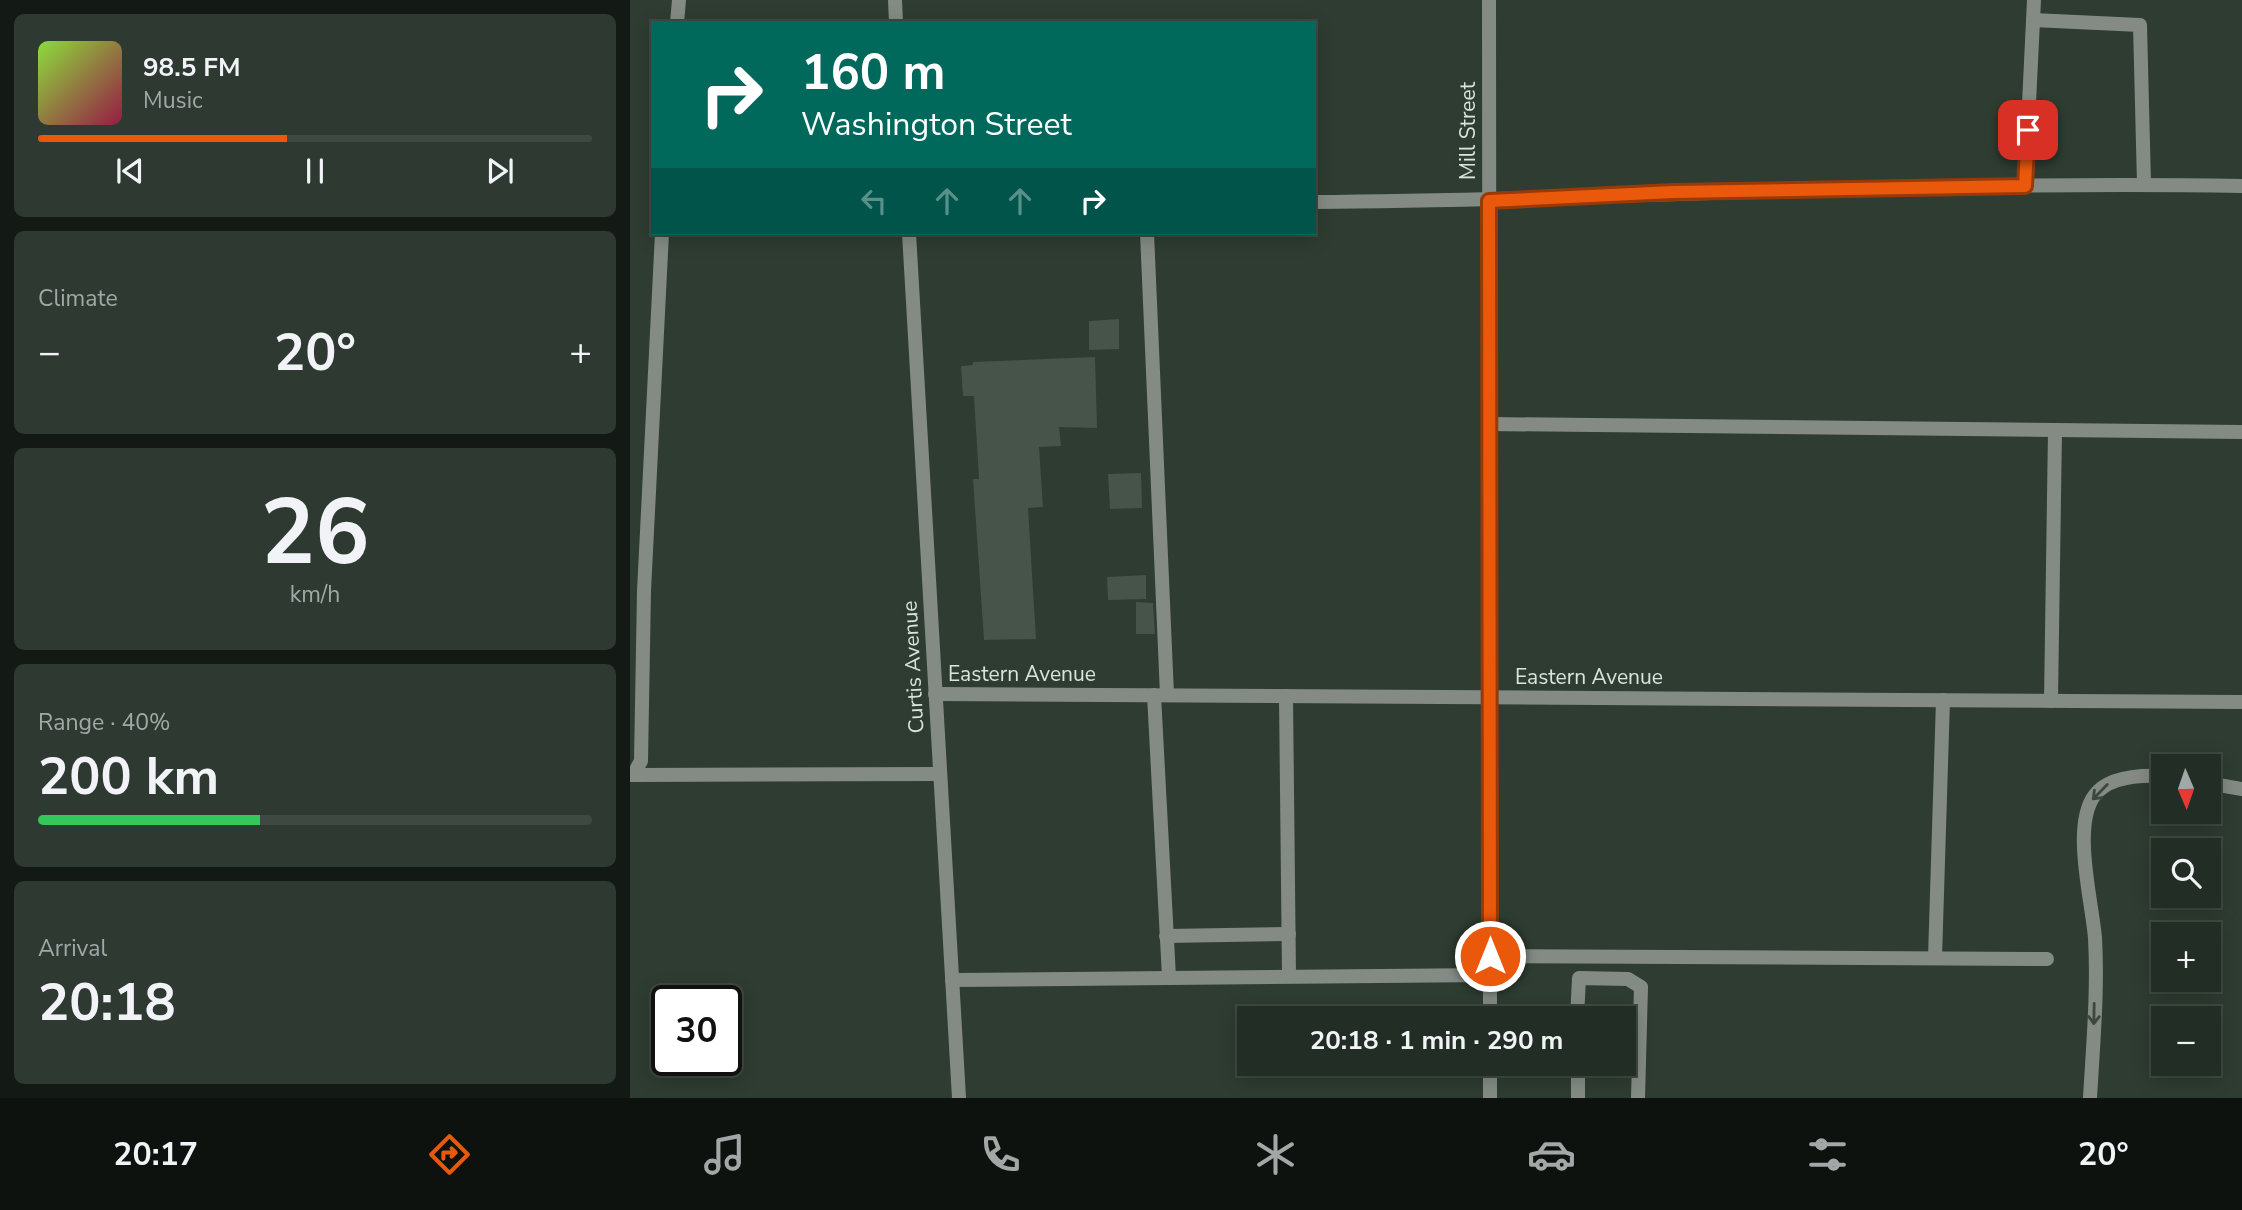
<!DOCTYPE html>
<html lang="en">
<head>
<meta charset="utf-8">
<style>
	body { margin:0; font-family:"Nunito Sans",sans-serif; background:#2e3932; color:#f1f3f6; height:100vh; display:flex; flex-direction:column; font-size:26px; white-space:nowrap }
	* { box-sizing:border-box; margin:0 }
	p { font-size:23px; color:#a2a8a7 }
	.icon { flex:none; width:38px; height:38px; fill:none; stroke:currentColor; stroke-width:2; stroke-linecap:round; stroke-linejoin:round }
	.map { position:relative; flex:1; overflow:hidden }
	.drawer { display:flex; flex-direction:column; gap:14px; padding:14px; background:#131914; width:630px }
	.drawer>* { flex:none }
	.hud { position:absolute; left:21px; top:21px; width:665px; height:214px; border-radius:0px; box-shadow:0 4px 18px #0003,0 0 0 2px #3f4942; background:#00695c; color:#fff; overflow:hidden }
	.needle { width:46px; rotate:178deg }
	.controls { position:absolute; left:1521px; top:754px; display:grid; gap:14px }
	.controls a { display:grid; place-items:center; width:70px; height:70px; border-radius:0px; background:#222d25; box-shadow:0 4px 18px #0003,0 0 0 2px #3f4942; font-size:35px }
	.speed { position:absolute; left:21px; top:985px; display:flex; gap:14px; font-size:35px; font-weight:700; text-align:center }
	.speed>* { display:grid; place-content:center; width:91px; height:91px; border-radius:50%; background:#222d25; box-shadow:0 4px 18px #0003,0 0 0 2px #3f4942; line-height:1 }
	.speed .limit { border:4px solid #111; border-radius:10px; background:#fff; color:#111 }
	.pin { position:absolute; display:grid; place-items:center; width:60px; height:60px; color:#fff; margin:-30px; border-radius:14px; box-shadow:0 4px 10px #0006 }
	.me { position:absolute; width:77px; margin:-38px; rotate:0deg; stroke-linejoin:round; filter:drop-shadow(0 0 5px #0008) }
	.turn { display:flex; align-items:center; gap:24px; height:147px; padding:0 35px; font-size:32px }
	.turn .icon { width:91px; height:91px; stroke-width:2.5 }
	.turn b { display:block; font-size:49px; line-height:60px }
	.lanes { display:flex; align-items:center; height:66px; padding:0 35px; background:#0003; justify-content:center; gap:35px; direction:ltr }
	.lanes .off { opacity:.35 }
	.big { font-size:52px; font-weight:700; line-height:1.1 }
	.drawer .widget { flex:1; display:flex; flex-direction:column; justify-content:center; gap:10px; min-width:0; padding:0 24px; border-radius:10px; background:#2e3932 }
	.drawer .dial { align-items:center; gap:0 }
	.dial b { font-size:91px; line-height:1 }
	.song { display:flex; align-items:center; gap:21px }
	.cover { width:84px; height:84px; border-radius:10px; background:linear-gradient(135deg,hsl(90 70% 55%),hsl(340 70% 35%)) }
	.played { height:7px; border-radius:4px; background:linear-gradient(90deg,#ea580c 45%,#3f4942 45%) }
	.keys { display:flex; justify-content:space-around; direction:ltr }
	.heat { display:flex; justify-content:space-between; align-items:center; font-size:38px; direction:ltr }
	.charge { height:10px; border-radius:5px; background:linear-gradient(90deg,#34c759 40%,#3f4942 0) }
	.trip { position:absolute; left:607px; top:1006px; width:399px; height:70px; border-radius:0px; background:#222d25; box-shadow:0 4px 18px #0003,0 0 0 2px #3f4942; font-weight:700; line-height:70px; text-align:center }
	.tabs { display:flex; height:112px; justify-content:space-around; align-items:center; background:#0e120f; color:#a2a8a7 }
	.tabs .icon { width:49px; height:49px }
	.tabs .active { color:#ea580c }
	.tabs b { font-size:32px; color:#f1f3f6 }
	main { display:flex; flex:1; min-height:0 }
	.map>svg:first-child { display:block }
	.building { fill:#465449 }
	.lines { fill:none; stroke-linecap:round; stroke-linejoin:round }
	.lane { stroke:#848b85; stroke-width:14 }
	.street { stroke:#848b85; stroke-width:14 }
	.oneway { stroke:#3b483e }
	.route-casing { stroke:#983908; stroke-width:18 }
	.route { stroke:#ea580c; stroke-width:12 }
	.labels { text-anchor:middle; stroke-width:7; stroke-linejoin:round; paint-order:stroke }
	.street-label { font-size:21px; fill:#dae3dc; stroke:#2e3c31 }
</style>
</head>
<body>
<main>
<section class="drawer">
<div class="widget">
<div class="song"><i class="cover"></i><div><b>98.5 FM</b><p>Music</p></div></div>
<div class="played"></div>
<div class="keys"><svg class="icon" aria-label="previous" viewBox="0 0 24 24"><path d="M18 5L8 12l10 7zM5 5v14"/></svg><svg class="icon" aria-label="pause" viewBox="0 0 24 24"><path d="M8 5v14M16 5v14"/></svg><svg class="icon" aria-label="next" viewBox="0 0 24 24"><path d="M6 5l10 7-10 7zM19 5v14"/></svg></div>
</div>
<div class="widget"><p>Climate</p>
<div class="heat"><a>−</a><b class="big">20°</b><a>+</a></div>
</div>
<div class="widget dial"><b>26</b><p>km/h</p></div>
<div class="widget"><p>Range · 40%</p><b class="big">200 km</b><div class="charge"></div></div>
<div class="widget"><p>Arrival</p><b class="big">20:18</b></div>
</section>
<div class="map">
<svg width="1612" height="1098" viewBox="0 0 1612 1098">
	<rect width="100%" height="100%" fill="#2e3c31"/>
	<g class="building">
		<polygon points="489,319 489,349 459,350 459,321"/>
		<polygon points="465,357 467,428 429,427 431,446 409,447 413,507 398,508 406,639 354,640 343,479 349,479 344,396 333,396 331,366 343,365 343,362"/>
		<polygon points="511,473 512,508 480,509 478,474"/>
		<polygon points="516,575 516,599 478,600 477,577"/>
		<polygon points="506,602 523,603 525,634 506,634"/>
	</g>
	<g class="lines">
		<g class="lane">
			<polyline points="1403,20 1510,25 1514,184"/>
			<polyline points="47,23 49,0"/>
			<polyline points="517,233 537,695"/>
			<polyline points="859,424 1612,432"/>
			<polyline points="524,695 539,977"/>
			<polyline points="656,696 659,976"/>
			<polyline points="1421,701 1425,430"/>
			<polyline points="0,775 3,775 11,761 14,591 32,233"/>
			<polyline points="3,775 310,774"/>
			<polyline points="1578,783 1612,789"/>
			<polyline points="536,936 659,934"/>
			<polyline points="860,956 1417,959"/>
			<polyline points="1305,958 1313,700"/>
			<polyline points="322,980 860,975"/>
			<polyline points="947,1018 949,978 998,979 1011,987 1008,1098"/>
			<polyline points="948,1064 948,1098"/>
			<path d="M1460 1098C1463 1045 1468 991 1465 938 1462 901 1442 827 1464 796 1478 776 1511 775 1533 776"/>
		</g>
		<g class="street">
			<polyline points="265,0 266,23"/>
			<polyline points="859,0 860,1018"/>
			<polyline points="1395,186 1404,0"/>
			<path d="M684 202C994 200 1303 180 1612 186"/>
			<polyline points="279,233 329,1098"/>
			<polyline points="305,694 1612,702"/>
			<polyline points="860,1098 860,1064"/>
		</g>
	</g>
	<defs><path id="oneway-shaft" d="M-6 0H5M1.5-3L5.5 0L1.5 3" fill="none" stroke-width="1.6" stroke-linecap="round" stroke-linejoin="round" transform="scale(1.75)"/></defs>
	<g class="oneway">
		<use href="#oneway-shaft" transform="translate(1470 792) rotate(134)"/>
		<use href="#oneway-shaft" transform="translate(1464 1014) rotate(91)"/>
	</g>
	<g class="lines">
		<g class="route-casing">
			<polyline id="route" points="860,956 859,201 1043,192 1395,186 1398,130"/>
		</g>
		<use href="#route" class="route"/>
	</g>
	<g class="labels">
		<g class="street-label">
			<text transform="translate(838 131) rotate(-90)" y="7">Mill Street</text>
			<text transform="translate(283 667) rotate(-93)" y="7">Curtis Avenue</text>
			<text x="392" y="681">Eastern Avenue</text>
			<text x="959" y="684">Eastern Avenue</text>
		</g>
	</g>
</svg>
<div class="controls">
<a><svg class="needle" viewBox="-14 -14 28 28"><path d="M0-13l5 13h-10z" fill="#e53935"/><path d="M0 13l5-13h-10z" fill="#a2a8a7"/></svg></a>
<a><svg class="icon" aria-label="search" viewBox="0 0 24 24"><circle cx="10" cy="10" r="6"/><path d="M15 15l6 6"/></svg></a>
<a>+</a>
<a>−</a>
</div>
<div class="speed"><div class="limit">30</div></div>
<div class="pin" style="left:1398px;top:130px;background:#d93025"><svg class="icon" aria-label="arrive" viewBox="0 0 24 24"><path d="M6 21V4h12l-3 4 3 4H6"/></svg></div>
<svg class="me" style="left:860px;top:956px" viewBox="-20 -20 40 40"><circle r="17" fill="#ea580c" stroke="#fff" stroke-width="3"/><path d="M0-11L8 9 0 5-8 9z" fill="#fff"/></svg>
<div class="trip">20:18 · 1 min · 290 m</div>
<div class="hud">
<div class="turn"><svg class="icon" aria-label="right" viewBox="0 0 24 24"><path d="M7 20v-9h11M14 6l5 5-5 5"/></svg><div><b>160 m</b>Washington Street</div></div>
<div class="lanes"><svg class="icon off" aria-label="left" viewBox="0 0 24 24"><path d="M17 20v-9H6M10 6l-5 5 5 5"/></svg><svg class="icon off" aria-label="ahead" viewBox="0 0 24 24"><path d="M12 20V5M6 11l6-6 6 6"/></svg><svg class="icon off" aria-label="ahead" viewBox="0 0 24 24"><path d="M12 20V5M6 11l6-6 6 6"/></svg><svg class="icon" aria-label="right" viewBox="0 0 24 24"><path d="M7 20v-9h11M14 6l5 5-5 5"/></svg></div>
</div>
</div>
</main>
<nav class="tabs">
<b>20:17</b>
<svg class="icon active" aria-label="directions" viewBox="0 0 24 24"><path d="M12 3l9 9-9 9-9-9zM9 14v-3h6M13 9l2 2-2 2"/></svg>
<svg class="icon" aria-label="music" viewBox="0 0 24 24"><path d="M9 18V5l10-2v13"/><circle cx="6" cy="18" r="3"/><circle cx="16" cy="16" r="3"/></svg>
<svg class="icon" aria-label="phone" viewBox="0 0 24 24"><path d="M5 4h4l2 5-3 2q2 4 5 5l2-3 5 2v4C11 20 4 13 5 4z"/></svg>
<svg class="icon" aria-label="climate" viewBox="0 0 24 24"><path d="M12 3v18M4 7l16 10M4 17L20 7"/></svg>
<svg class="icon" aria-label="car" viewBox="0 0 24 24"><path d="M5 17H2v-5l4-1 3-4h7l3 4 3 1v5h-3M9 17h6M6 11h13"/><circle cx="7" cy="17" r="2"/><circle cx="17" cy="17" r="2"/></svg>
<svg class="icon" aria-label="filters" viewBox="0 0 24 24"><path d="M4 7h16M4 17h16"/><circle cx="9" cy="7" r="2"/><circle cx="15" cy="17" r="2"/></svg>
<b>20°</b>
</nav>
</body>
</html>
